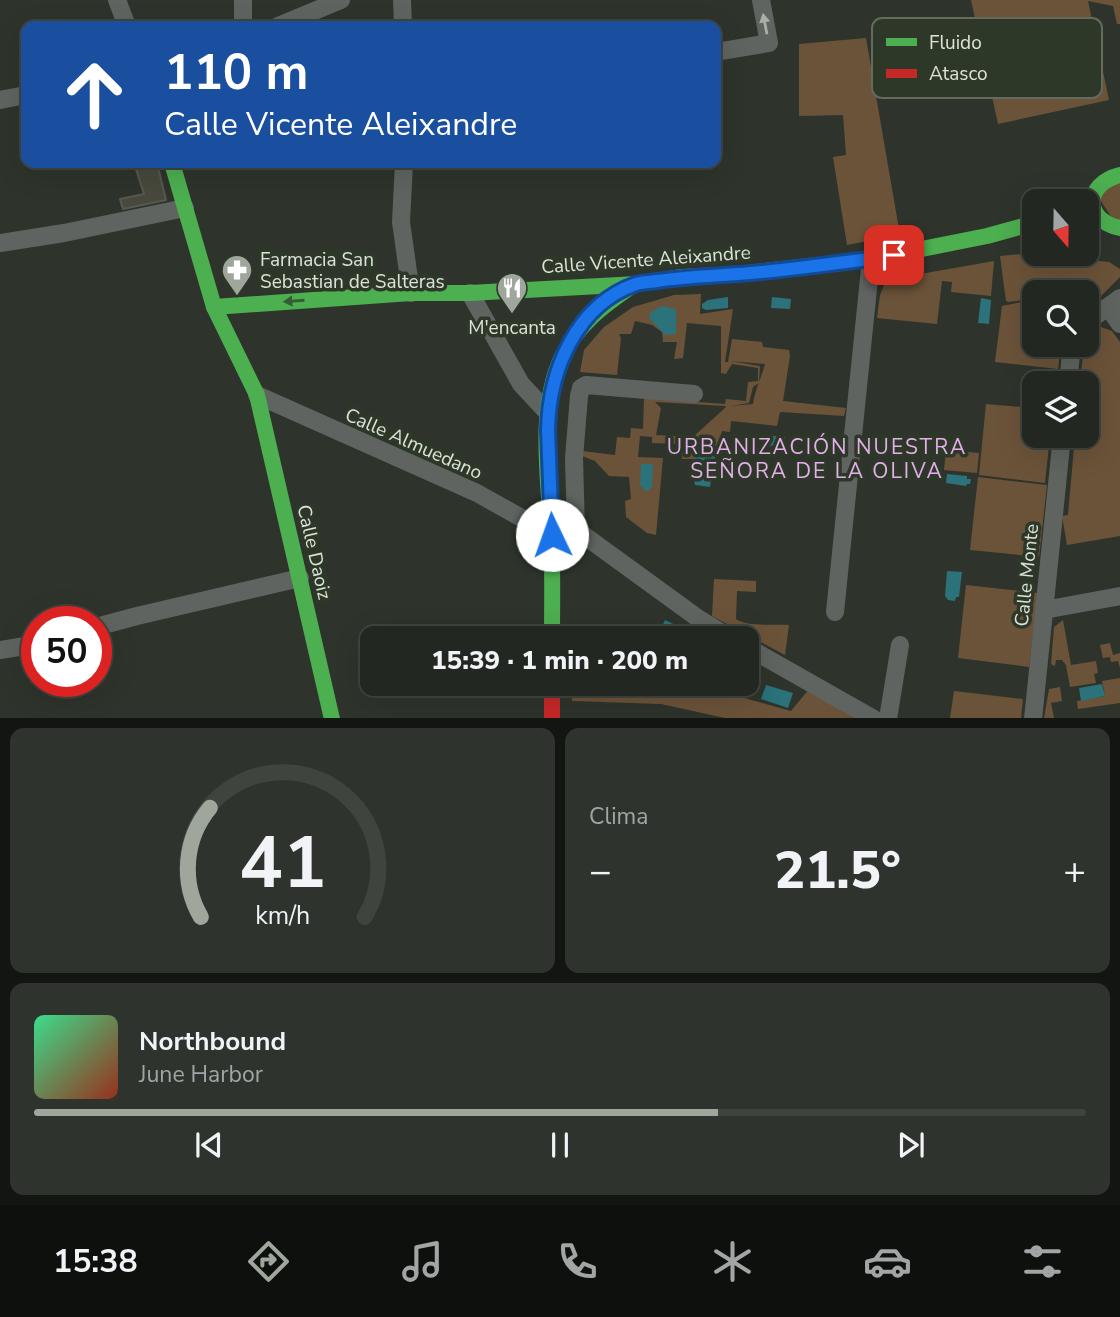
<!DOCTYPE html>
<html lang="es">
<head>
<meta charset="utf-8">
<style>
	body { margin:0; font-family:"Nunito Sans",sans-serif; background:#2e332e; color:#f1f3f6; height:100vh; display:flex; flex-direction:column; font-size:26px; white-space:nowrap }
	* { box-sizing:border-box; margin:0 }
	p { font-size:23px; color:#a2a5a5 }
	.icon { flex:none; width:38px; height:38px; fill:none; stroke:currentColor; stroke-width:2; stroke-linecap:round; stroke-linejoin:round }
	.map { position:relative; height:718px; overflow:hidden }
	.panel { display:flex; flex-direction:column; gap:10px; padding:10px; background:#131512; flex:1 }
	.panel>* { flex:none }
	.top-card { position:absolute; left:21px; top:21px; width:700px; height:147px; border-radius:14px; box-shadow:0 7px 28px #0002,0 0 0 2px #3f443f; background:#1a4fa0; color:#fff; overflow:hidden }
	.needle { width:46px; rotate:160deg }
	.tools { position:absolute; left:1022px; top:189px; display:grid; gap:14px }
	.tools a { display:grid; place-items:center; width:77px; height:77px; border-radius:14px; background:#222721; box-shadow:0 7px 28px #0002,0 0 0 2px #3f443f; font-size:35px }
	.speed { position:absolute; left:21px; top:606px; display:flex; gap:14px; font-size:35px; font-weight:700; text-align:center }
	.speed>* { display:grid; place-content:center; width:91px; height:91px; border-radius:50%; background:#222721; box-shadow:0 7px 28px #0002,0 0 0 2px #3f443f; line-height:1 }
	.speed .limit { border:10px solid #d22; background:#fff; color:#111 }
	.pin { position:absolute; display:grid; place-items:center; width:60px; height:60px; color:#fff; margin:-30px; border-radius:14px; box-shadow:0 4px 10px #0006 }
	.me { position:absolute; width:77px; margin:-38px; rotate:357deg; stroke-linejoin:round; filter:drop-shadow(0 0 5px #0008) }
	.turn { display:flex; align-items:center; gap:24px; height:147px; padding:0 28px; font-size:32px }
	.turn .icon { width:91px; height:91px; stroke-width:2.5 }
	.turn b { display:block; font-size:49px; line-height:60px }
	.big { font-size:52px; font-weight:800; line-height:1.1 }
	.panel .tile { flex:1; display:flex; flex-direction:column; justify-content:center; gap:10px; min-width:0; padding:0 24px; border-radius:14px; background:#2e332e }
	.panel .dial { align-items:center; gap:0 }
	.dial svg { height:182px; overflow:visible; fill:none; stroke:#3f443f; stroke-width:7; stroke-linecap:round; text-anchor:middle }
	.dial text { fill:#f1f3f6; stroke:none }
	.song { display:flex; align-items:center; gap:21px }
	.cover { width:84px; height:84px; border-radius:10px; background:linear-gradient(135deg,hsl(150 70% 55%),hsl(10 70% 35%)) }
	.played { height:7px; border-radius:4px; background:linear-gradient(90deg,#9fa69c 65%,#3f443f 65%) }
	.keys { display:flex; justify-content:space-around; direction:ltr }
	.heat { display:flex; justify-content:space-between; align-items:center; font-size:38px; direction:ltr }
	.panel .tiles { flex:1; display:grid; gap:10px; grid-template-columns:1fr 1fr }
	.tile:last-child { grid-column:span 2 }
	.trip { position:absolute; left:360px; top:626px; width:399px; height:70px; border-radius:14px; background:#222721; box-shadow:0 7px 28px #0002,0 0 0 2px #3f443f; font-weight:800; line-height:70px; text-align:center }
	.dock { display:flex; height:112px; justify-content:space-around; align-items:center; background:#0e100d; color:#a2a5a5 }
	.dock .icon { width:49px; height:49px }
	.dock .selected { color:#9fa69c }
	.dock b { font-size:32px; color:#f1f3f6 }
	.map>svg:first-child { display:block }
	.green { fill:#6b5339; fill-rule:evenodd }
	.water { fill:#2b727a }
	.building { fill:#48493c; stroke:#565850; stroke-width:2 }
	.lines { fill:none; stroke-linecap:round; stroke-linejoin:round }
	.street { stroke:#5f6461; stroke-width:18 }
	.fast { stroke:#4caf50; stroke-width:16 }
	.jam { stroke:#c62828; stroke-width:16 }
	.oneway { fill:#aab0a9 }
	.oneway2 { fill:#365c35 }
	.route-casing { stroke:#114b97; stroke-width:18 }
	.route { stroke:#1a73e8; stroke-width:12 }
	.labels { text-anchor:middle; stroke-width:7; stroke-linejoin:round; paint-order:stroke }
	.poi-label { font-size:19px; fill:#dce3d9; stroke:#2d3829; text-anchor:start }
	.street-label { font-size:19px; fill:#dce3d9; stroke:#2d3829 }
	.neighbourhood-label { font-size:21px; letter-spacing:2px; fill:#e4afea; stroke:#2d3829 }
	.key { fill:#2d3829; stroke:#626b5e; stroke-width:2 }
	.key-label { font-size:19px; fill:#dce3d9 }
</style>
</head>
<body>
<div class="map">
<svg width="1120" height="719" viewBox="0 0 1120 719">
	<rect width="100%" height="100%" fill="#2e342c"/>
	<g class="green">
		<polygon points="971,0 1120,0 1120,24 1117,24 1113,6 1088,1 1109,100 998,124"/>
		<polygon points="866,38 900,235 847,245 833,157 846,155 843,115 799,116 799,44"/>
		<polygon points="1120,179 1120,223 1115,223 1097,195"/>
		<polygon points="1022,254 1109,262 1120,269 1120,277 1087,310 1087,292 1034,292 1034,299 1008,302 1006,301 1000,256"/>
		<polygon points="994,261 991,296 951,292 952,282 942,281 937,324 877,318 880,295 886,280"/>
		<path d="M701 294 700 314 733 309 725 362H728L732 339 762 342 763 347 789 350 790 356 783 401 846 408 844 416 780 412 777 426 731 421 730 432 722 431 717 447 712 443 708 448H695L694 459H682L683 444 652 443V437L640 436 638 457 663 458 656 535 647 533 626 517 625 501 631 499 629 477 609 476 595 461 582 456V451L615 455 617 437 630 438 631 428 643 429 644 398 725 404 726 399 746 401 748 382 758 381V368L732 364 726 374 721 373V326L687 323 683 358 674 359 677 342H663L662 332 652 325 635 321 631 334H619L621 338 617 375 580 372 584 350 604 327 633 307 674 295ZM730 361 765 364C761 379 755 390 753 404L731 406 749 403 753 387 759 383 760 366ZM655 402 725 406 726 407 693 437 656 435 661 408Z"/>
		<polygon points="1027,301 1030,314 1034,314 1034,345 1061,345 1058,369 995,362 1002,306"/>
		<path d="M1101 327 1112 331 1120 342V536L1067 545 1062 516 1068 515 1075 436H1087V383H1080L1084 345H1087C1087 334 1091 331 1101 327Z"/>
		<polygon points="986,404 1034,408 1034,436 1050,436 1045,483 979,475"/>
		<polygon points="946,450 979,453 977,473 944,470"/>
		<polygon points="978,477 1047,485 1039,557 970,550"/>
		<path d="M714 579 756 581V592L737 591 736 619C747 627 773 624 789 625L785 655 712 616Z"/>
		<polygon points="966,585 1038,593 1029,667 958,658"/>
		<polygon points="1063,620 1071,665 1096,661 1098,673 1094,674 1096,683 1070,687 1066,665 1062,660 1056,660 1055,666 1051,664 1054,627"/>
		<polygon points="1110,643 1113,655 1120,653 1120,668 1118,661 1111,662 1110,657 1103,658 1100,645"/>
		<polygon points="1120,678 1120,703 1078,709 1077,701 1105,696 1102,681"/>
		<polygon points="571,684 694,684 791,711 810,688 854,718 725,718 661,704 572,701"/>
		<polygon points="1060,687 1062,701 1051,703 1054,718 1044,718 1049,689"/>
		<polygon points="954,691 1023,699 1021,718 950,718"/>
	</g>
	<g class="water">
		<polygon points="728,297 728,308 706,310 702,308 702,304 708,300"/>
		<polygon points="772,297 791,299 790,309 771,308"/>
		<polygon points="981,298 991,300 989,324 978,323"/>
		<polygon points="662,306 676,309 676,334 665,335 649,318 651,312"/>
		<polygon points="764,435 785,437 784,447 763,445"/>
		<polygon points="712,443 716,445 715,462 697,461 694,459 695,448 708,448"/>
		<polygon points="641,464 653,464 652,487 648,491 644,491 643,487 640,486"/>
		<polygon points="700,465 713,467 710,487 695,485 694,480 698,477"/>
		<polygon points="947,474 967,476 967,479 971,479 970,484 967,484 966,486 946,483"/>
		<polygon points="947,571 962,572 959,597 956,597 955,601 948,600 945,596"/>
		<polygon points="665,620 688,631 684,639 672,639 659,633"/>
		<polygon points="1102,684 1105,696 1081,701 1079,688"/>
		<polygon points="766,685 793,693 788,708 761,699"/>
	</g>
	<polygon class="building" points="134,163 157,163 166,200 123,209 120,199 144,194"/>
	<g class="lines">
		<g class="street">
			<polyline points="117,0 127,26"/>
			<polyline points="402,0 403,26"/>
			<polyline points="243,26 243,0"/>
			<polyline points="278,26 341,0"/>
			<polyline points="716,52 769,43 761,0"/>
			<polyline points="0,100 26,95"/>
			<polyline points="404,163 401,222 411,293"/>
			<polyline points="0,243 64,233 185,208"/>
			<polyline points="470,293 521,384 548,413"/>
			<polyline points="1108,307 1120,324"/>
			<polyline points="1087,322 1120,298"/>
			<polyline points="1068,383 1072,345"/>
			<polyline points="257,395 477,493 552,535"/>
			<polyline points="567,523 699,619 732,639"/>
			<polyline points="576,530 574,458 579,396 581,388 586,385 694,394"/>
			<polyline points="1044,610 1120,596"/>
			<polyline points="835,612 871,259"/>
			<polyline points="96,627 137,616 300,578"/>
			<polyline points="747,647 874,719"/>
			<polyline points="0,650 37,644"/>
			<polyline points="888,719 900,645"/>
			<polyline points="1033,719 1062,436"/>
		</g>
		<g class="fast">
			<polyline points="172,163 214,307 257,395 332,719"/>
			<path d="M1120 175C1084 184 1083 220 1120 228"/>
			<polyline points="214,307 411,293 470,293 637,284 682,277 739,274 871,259 987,236 1034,223"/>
			<path d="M552 639C552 603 553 568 551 532 549 476 537 410 562 357 577 325 603 306 632 286"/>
		</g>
		<polyline class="jam" points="552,684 552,719"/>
	</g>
	<defs><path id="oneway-solid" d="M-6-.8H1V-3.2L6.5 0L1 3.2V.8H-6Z" transform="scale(1.75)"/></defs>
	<use class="oneway" href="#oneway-solid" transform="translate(765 24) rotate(-101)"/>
	<use class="oneway2" href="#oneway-solid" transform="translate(294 301) rotate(176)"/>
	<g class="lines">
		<g class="route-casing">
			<path id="route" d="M552 535 548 430C549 371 576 305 636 284 643 282 651 282 657 281 684 277 711 276 738 274 782 271 826 264 871 259L894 255"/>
		</g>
		<use href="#route" class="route"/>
	</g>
	<defs>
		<g id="pharmacy-pin" transform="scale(1.575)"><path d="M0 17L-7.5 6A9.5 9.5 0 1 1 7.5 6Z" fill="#9fa69c" stroke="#2d3829"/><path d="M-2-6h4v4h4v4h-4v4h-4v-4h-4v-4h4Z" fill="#fff"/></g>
		<g id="restaurant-pin" transform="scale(1.575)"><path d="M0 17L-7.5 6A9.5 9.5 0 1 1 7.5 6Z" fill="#9fa69c" stroke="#2d3829"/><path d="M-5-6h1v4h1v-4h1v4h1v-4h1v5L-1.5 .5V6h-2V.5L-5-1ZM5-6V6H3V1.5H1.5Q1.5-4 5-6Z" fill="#fff"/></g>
	</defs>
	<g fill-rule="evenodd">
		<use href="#pharmacy-pin" x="237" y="270"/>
		<use href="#restaurant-pin" x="512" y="288"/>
	</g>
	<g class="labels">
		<g class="poi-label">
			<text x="260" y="266">Farmacia San<tspan x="260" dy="22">Sebastian de Salteras</tspan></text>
			<text x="512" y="334" text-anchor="middle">M'encanta</text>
		</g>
		<g class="street-label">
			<text transform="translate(646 259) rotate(-4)" y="7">Calle Vicente Aleixandre</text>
			<text transform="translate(414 443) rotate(24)" y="7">Calle Almuedano</text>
			<text transform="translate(315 552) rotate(77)" y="7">Calle Daoiz</text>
			<text transform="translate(1026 575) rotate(-84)" y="7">Calle Monte</text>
		</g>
		<g class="neighbourhood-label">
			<text x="817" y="454">URBANIZACIÓN NUESTRA<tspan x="817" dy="24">SEÑORA DE LA OLIVA</tspan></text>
		</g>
	</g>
	<rect x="872" y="18" width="230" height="80" rx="10" class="key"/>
	<rect x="886" y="38" width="31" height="8" fill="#4caf50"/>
	<rect x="886" y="69" width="31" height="9" fill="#c62828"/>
	<g class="key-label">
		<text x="929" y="49">Fluido</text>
		<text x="929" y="80">Atasco</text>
	</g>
</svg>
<div class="tools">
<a><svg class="needle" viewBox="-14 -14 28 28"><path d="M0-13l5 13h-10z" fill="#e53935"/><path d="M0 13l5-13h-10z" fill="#a2a5a5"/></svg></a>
<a><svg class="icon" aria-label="search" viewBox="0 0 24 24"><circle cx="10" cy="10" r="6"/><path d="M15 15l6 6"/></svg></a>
<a><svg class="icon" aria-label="layers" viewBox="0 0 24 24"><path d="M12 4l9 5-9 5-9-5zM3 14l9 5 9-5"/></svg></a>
</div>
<div class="speed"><div class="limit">50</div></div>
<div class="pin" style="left:894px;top:255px;background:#d93025"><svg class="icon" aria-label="arrive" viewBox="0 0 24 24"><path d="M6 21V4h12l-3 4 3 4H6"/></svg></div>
<svg class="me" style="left:552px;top:535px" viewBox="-20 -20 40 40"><circle r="19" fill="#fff"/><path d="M0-13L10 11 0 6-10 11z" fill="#1a73e8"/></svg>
<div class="trip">15:39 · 1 min · 200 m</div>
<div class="top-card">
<div class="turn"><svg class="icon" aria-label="ahead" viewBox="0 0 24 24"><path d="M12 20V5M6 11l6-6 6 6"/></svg><div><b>110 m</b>Calle Vicente Aleixandre</div></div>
</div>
</div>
<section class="panel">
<div class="tiles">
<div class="tile dial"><svg viewBox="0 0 100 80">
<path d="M14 69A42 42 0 1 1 86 69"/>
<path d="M14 69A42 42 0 0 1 18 21" stroke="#9fa69c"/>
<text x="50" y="56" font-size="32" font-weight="700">41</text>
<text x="50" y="72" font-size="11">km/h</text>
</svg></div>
<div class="tile"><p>Clima</p>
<div class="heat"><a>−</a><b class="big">21.5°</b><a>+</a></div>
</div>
<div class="tile">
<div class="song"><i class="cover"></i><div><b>Northbound</b><p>June Harbor</p></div></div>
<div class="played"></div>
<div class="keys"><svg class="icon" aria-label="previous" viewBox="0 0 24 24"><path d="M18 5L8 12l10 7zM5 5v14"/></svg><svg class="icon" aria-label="pause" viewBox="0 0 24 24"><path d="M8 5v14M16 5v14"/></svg><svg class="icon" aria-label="next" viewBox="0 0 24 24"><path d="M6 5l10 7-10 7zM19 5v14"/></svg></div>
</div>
</div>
</section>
<nav class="dock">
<b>15:38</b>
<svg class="icon selected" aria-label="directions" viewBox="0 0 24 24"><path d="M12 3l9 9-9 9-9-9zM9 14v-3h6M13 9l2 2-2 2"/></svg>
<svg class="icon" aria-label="music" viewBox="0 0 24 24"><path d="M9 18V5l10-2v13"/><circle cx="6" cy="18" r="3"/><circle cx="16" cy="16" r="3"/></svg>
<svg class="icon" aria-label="phone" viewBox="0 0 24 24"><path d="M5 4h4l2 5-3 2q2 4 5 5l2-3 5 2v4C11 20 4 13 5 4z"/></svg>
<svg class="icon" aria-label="climate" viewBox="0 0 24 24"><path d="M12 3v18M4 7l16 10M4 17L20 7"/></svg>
<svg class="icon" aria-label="car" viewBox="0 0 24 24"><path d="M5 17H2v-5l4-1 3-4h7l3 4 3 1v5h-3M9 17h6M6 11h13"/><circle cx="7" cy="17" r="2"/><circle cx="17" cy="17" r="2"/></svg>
<svg class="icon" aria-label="filters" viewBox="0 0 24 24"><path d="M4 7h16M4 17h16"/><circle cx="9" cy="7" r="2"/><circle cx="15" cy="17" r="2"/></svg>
</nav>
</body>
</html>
